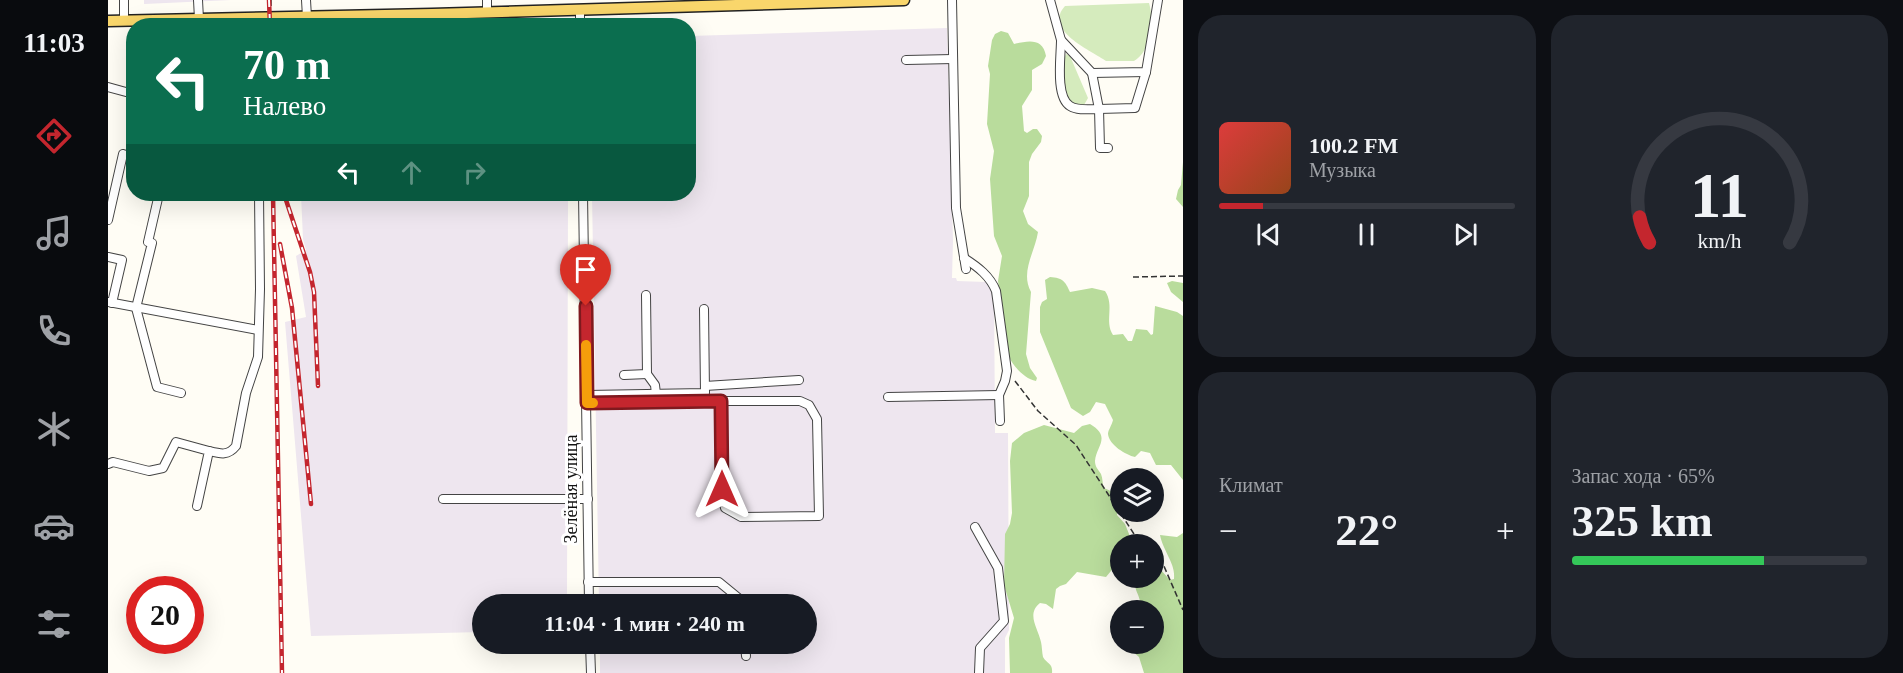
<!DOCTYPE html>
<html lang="ru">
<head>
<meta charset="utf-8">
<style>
	body { margin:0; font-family:"Times New Roman",serif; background:#20242c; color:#f1f3f6; height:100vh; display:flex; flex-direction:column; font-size:22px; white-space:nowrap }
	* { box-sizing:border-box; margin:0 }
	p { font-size:20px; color:#9ea1a6 }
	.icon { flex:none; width:33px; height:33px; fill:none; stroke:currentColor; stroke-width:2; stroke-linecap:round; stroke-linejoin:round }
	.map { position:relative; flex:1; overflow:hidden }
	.panel { display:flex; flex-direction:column; gap:15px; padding:15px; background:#0d0f14; width:720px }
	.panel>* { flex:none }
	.guide { position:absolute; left:18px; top:18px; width:570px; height:183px; border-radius:24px; box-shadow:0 6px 24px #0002; background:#0b6e4f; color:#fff; overflow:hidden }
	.buttons { position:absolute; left:1002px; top:468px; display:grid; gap:12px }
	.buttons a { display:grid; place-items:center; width:54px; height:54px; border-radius:50%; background:#171b24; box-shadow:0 6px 24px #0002; font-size:30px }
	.speed { position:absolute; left:18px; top:576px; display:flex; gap:12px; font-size:30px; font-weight:700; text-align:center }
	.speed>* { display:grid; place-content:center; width:78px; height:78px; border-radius:50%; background:#171b24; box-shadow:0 6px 24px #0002; line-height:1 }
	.speed .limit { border:9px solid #d22; background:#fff; color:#111 }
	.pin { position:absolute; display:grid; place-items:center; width:51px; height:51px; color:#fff; margin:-62px -26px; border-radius:50% 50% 50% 0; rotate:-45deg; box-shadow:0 0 6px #0007 }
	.pin .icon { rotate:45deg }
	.me { position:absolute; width:66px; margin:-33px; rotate:0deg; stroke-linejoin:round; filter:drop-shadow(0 0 4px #0008) }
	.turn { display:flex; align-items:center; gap:21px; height:126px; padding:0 18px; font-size:27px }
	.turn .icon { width:78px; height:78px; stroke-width:2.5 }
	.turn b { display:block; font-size:42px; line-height:51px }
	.lanes { display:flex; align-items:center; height:57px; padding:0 18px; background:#0003; justify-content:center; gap:30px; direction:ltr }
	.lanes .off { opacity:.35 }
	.big { font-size:45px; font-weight:700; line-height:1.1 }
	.panel .widget { flex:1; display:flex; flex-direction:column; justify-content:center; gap:9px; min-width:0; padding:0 21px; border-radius:24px; background:#20242c }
	.panel .dial { align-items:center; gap:0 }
	.dial svg { height:156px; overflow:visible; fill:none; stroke:#363941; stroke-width:7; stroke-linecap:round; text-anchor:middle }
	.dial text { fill:#f1f3f6; stroke:none }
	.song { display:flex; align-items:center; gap:18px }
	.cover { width:72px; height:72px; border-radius:9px; background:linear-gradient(135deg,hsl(0 70% 55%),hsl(20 70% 35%)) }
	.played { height:6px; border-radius:3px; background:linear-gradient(90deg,#c4262e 15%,#363941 15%) }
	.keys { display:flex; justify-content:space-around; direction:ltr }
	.heat { display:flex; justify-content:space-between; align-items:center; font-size:33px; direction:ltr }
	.charge { height:9px; border-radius:4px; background:linear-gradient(90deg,#34c759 65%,#363941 0) }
	.panel .tiles { flex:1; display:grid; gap:15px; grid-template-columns:repeat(2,1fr) }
	.trip { position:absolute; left:364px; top:594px; width:345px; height:60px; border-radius:30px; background:#171b24; box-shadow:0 6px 24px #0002; font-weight:700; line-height:60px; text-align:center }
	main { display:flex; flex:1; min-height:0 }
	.dock { display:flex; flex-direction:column; width:108px; justify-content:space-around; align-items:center; background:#090b0e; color:#9ea1a6 }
	.dock .icon { width:42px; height:42px }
	.dock .on { color:#c4262e }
	.dock b { font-size:27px; color:#f1f3f6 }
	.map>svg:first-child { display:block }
	.industrial { fill:#eee6ef }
	.green { fill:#d5ebbd }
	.forest { fill:#b9dc9c }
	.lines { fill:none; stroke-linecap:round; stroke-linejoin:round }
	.minor-casing { stroke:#444; stroke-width:10 }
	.major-casing { stroke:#222; stroke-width:13 }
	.path { stroke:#333; stroke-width:1.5; stroke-dasharray:6 3; stroke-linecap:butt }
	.minor { stroke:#fff; stroke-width:8 }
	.major { stroke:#f9d66b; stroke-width:10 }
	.rail-casing { stroke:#c4262e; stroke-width:4.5 }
	.rail { stroke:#fff; stroke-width:2; stroke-dasharray:7; stroke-linecap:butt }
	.route-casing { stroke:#7f191e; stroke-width:15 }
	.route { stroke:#c4262e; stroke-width:10 }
	.slow { stroke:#f59e0b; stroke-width:10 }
	.labels { text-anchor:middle; stroke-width:6; stroke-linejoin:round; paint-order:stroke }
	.street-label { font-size:18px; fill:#111; stroke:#fff }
</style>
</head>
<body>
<main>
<nav class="dock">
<b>11:03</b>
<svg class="icon on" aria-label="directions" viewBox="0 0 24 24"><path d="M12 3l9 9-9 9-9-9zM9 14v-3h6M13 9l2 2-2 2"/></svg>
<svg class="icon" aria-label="music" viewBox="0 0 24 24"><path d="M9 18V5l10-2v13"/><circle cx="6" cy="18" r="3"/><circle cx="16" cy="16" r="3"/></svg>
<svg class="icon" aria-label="phone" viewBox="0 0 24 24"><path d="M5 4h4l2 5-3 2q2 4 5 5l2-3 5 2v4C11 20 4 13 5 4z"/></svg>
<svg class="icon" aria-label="climate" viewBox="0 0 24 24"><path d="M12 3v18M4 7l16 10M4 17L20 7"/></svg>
<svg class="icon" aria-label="car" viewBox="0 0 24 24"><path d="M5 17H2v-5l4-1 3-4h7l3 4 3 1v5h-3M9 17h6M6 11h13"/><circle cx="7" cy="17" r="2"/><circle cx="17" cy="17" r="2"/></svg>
<svg class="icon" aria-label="filters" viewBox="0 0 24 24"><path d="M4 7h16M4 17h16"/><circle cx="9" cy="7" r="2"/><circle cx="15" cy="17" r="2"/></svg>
</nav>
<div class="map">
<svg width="1075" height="673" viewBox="0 0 1075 673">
	<rect width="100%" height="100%" fill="#fffdf5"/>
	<g class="industrial">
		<polygon points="36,0 123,0 36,4"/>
		<polygon points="839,28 845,241 844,278 848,278 849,281 878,282 886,291 887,433 900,433 901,630 897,638 897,673 492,673 492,644 699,644 699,604 491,604 484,194 580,194 581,36"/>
		<polygon points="193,194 460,194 459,604 375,604 375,632 203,636 177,322 198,317 188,256 198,250 195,239"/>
	</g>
	<g class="green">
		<path d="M1041 3C1046 19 1043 52 1026 61H998L995 59C978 48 936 29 957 6Z"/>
		<path d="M958 54 962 56 980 98 976 105C951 107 952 69 958 54Z"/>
	</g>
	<g class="forest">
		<path d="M893 31 900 33 906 44C919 41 935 37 938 56L934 64 924 70V90L914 106 916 131 919 133 925 129H929L934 136 933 142 924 154 921 162V196L915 211 920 224 930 232C927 252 912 272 923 292L918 354 922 368 929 378 928 381C917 379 906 367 901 357L890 281 894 256 886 236 882 179 886 151 879 124 882 74 880 66 884 40 887 34Z"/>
		<polygon points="1075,162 1075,207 1068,199 1070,190 1073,185"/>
		<path d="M942 277C955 278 957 281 962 292L984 288 997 291C1007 306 996 321 1005 335L1015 334 1020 341H1024L1028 329 1039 330 1043 335 1045 334 1047 306 1069 312 1075 316V480L1063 465H1048L1042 453 1033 451 1027 457C1018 455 1001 445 1000 434 1000 430 1004 425 1005 420L997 404 988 402 982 412 975 416 963 408 932 332V307L934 302 939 299 937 280Z"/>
		<polygon points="1064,281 1075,283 1075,302 1063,292 1059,283"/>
		<path d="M982 424C1004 437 988 446 987 461 987 467 990 469 993 474 995 479 994 483 996 488 1014 495 1010 499 1009 515L1017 524 1025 544H1012V560L998 577 969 572 958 584 952 586 948 589 945 609 938 604 932 603C918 614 930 628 933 642 934 646 934 653 935 657 939 664 945 663 944 673H902L901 638 906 618 896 585 897 534 902 524 904 513 902 461 904 443 916 433 936 425 966 433 974 426Z"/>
		<path d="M1075 533V673H1036L1031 657 1016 644H1046V610H1030C1030 607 1032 604 1032 601 1030 591 1024 588 1030 578H1046V557L1052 569 1062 580 1066 579C1068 564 1055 551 1052 535L1069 537Z"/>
	</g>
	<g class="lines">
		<g class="minor-casing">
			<g id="minor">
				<polyline points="90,0 91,19"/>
				<polyline points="198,0 199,17"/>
				<polyline points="379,0 379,13"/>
				<polyline points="844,0 848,208 858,269"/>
				<polyline points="942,0 953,40 984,73 1038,72 1050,0"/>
				<polyline points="472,10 472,26"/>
				<polyline points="324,14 325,26"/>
				<polyline points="16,20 16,0"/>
				<path d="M953 40C953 56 947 97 962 106 970 111 982 109 991 109L992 148H1000"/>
				<polyline points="798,60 845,59"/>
				<polyline points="984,73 991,109 1027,108 1038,72"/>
				<polyline points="0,87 18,92"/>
				<polyline points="51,194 40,242 44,243 28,308 49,387 73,393"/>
				<polyline points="475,194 481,604"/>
				<polyline points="0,220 15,154 26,157"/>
				<polyline points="0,257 14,260 4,303"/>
				<path d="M856 258C870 267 882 276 888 291L899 371 897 381 891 395 892 421"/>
				<polyline points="0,302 150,330"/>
				<polyline points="539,374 547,385 548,394"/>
				<polyline points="516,375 539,374 538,295"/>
				<polyline points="597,386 691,380"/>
				<polyline points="479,395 597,393 596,309"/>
				<polyline points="780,397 891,395"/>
				<polyline points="479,403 613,401 613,489 617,508 633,517 711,516 709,419 701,405 692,401 613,401"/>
				<path d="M101 451C113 454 120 456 128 446L138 393 150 357 152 289 151 194"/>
				<polyline points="0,464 5,462 41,471 55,468 68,442 101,451 89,506"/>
				<polyline points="335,499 480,499"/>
				<polyline points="867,527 890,568 896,621 872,648 871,673"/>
				<polyline points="480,582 611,582 633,600 634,604"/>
				<polyline points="482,644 483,673"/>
				<polyline points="637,644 638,656"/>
			</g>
		</g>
		<g class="major-casing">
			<polyline id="major" points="0,21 324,14 796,0"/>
		</g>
		<g class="path">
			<polyline points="163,0 163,7"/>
			<polyline points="1025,277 1075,276"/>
			<polyline points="907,381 930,411 968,445 1026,534 1037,544"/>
			<polyline points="1046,552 1052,557 1075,610"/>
		</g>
		<use href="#minor" class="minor"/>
		<use href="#major" class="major"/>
		<g class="rail-casing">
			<g id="rail">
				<polyline points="161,0 162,26"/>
				<polyline points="165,194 174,673"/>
				<polyline points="176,194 202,272 206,292 210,386"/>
				<polyline points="172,244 184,308 203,504"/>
			</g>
		</g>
		<use href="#rail" class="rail"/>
	</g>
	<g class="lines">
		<g class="route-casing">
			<polyline id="route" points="478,306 479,403 613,401 614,489"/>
		</g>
		<use href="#route" class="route"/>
		<polyline class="slow" points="478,345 479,403 485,403"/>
	</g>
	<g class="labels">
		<g class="street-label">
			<text transform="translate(463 489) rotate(-90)" y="6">Зелёная улица</text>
		</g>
	</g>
</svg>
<div class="buttons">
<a><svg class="icon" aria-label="layers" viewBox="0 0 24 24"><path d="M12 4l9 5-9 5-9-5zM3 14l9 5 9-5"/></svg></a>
<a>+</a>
<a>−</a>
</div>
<div class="speed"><div class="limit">20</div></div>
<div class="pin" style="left:478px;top:306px;background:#d93025"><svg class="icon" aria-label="arrive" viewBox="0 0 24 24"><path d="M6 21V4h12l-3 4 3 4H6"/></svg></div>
<svg class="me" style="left:614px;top:489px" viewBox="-20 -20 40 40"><path d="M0-17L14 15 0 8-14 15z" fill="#c4262e" stroke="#fff" stroke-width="4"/></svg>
<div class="trip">11:04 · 1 мин · 240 m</div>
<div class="guide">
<div class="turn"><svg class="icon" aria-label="left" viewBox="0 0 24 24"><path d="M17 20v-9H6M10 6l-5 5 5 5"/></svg><div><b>70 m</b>Налево</div></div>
<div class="lanes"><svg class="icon" aria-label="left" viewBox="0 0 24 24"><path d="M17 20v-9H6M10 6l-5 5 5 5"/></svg><svg class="icon off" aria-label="ahead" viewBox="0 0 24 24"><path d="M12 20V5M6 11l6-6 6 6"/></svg><svg class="icon off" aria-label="right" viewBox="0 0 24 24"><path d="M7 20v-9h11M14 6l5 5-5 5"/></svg></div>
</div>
</div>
<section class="panel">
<div class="tiles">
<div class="widget">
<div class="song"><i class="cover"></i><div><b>100.2 FM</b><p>Музыка</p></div></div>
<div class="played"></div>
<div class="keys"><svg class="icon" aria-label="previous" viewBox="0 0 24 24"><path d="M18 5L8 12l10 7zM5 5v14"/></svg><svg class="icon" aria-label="pause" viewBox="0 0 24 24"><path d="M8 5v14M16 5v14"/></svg><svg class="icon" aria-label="next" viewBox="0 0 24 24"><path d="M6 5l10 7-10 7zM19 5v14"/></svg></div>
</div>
<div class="widget dial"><svg viewBox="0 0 100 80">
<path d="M14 69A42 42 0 1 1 86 69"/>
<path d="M14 69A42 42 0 0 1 9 56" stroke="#c4262e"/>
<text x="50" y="56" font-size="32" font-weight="700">11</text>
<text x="50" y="72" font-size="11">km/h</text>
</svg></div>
<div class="widget"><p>Климат</p>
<div class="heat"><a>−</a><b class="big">22°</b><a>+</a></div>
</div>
<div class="widget"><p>Запас хода · 65%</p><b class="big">325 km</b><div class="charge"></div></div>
</div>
</section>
</main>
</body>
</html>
